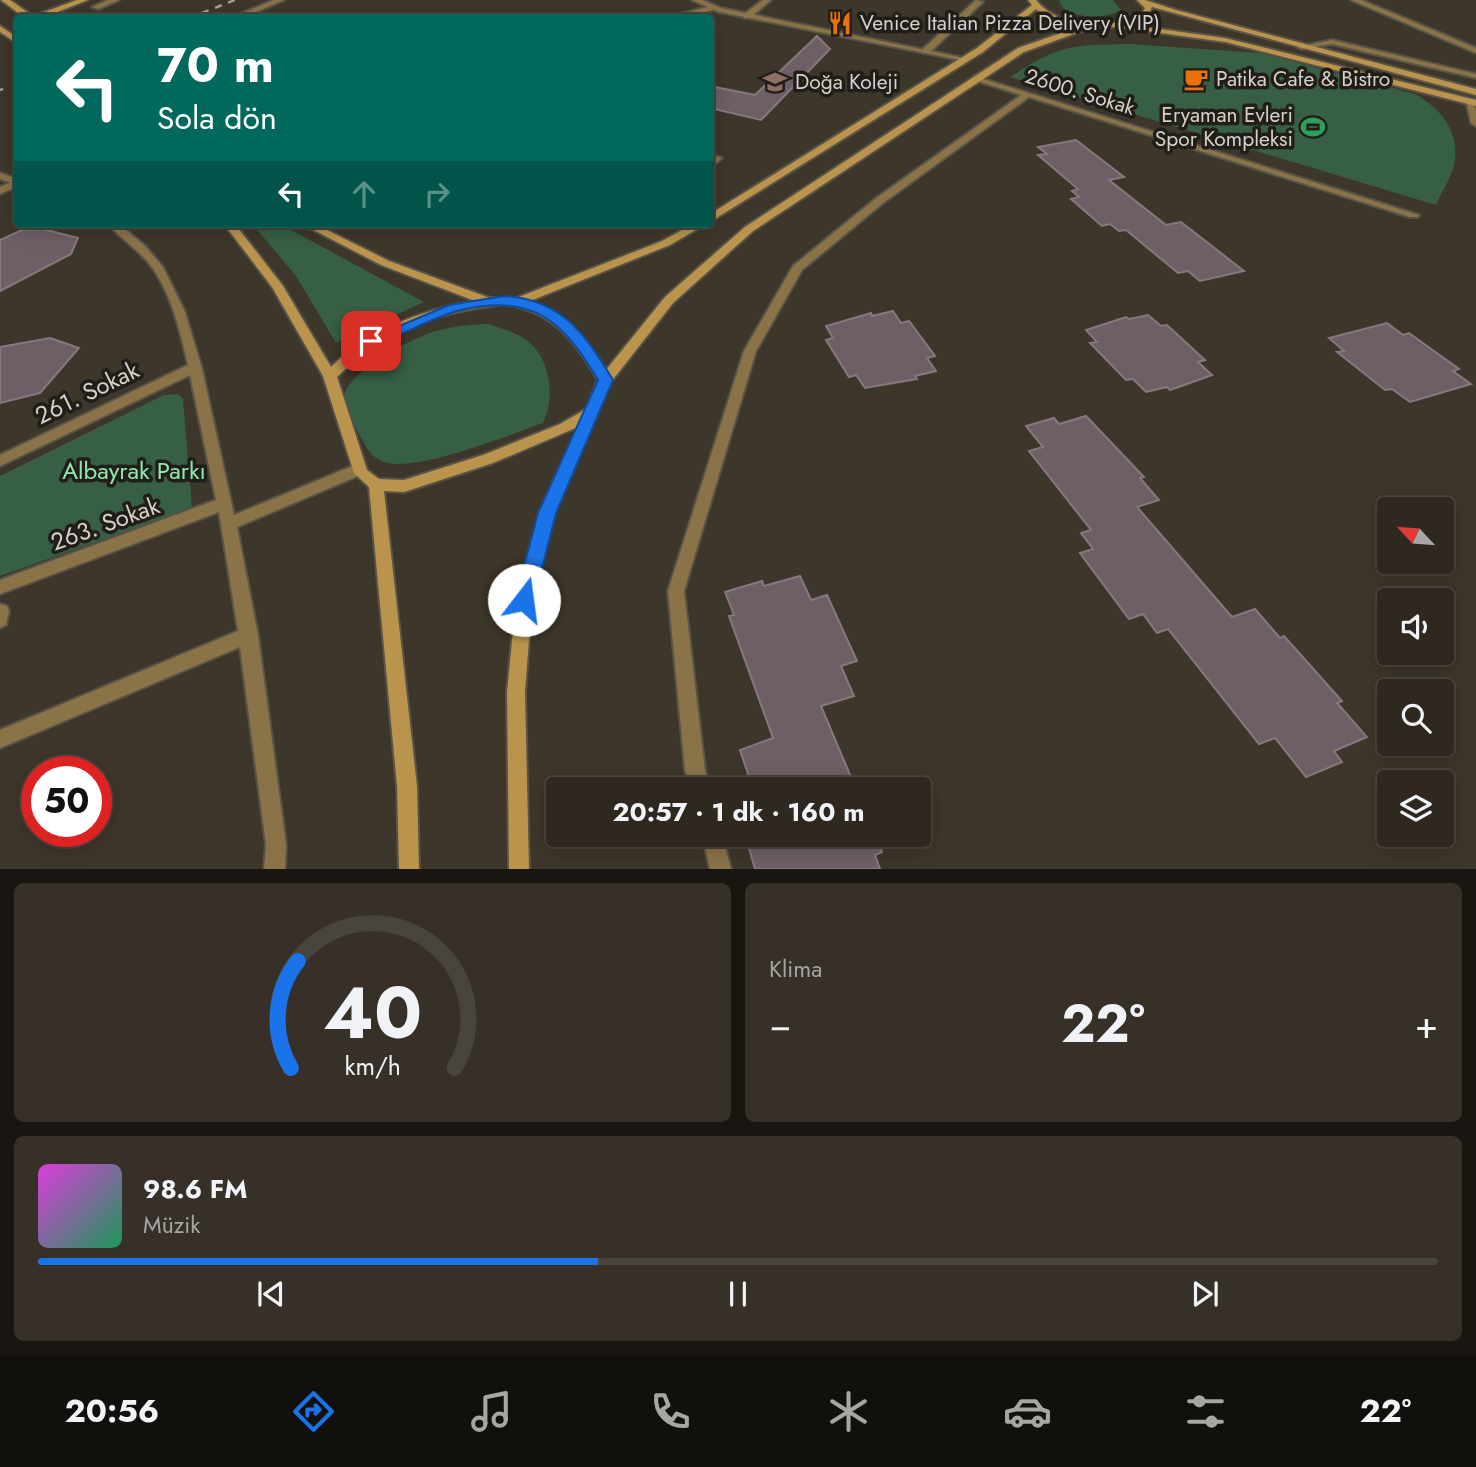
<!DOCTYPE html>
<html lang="tr">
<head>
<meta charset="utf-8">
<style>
	body { margin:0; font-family:Jost,sans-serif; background:#363029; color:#f1f3f6; height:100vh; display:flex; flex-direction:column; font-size:26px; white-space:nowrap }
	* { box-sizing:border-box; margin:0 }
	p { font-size:23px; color:#a7a6a5 }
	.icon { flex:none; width:38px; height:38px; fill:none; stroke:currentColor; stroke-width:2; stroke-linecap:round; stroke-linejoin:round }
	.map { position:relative; height:869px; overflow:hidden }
	.drawer { display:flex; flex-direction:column; gap:14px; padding:14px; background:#191612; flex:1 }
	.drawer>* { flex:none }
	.hud { position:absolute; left:14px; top:14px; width:700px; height:214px; border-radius:7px; box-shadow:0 4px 18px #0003,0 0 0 2px #49443e; background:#00695c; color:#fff; overflow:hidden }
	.needle { width:46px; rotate:296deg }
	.buttons { position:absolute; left:1377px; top:497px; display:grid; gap:14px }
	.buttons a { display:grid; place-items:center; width:77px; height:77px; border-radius:7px; background:#2e2820; box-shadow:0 4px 18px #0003,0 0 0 2px #49443e; font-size:35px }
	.speed { position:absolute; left:21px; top:756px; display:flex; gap:14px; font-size:35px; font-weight:700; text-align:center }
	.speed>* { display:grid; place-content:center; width:91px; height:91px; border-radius:50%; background:#2e2820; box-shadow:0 4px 18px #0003,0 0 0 2px #49443e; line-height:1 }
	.speed .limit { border:10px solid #d22; background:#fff; color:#111 }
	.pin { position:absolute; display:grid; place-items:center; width:60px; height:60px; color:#fff; margin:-30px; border-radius:14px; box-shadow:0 4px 10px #0006 }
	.me { position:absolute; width:77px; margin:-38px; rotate:15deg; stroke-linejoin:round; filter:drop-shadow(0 0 5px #0008) }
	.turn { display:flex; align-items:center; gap:24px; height:147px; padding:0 28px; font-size:32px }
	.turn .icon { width:91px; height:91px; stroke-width:2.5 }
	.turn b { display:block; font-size:49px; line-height:60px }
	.lanes { display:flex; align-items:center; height:66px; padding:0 28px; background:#0003; justify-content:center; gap:35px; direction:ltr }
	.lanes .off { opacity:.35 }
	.big { font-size:52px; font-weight:700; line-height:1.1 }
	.drawer .card { flex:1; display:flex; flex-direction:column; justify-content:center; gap:10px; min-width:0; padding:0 24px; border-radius:10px; background:#363029 }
	.drawer .dial { align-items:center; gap:0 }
	.dial svg { height:182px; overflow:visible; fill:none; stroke:#49443e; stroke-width:7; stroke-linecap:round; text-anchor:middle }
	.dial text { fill:#f1f3f6; stroke:none }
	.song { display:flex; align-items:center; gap:21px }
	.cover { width:84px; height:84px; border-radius:10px; background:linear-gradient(135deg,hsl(300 70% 55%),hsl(150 70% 35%)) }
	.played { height:7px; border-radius:4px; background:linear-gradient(90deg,#1a73e8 40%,#49443e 40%) }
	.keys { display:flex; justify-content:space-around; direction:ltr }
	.heat { display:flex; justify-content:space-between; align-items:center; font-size:38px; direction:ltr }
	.drawer .tiles { flex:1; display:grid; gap:14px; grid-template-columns:1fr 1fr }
	.card:last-child { grid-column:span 2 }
	.trip { position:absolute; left:546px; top:777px; width:385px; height:70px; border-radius:7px; background:#2e2820; box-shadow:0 4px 18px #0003,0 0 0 2px #49443e; font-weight:700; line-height:70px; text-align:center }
	.tab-bar { display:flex; height:112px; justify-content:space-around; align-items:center; background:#12100d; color:#a7a6a5 }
	.tab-bar .icon { width:49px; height:49px }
	.tab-bar .selected { color:#1a73e8 }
	.tab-bar b { font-size:32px; color:#f1f3f6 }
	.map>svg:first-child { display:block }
	.green { fill:#375f45 }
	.building { fill:#6e5f67; stroke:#87787f; stroke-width:2 }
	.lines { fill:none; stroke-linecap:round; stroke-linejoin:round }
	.lane-casing { stroke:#585247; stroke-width:4 }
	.street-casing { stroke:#585247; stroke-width:4 }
	.secondary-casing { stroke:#585247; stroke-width:4 }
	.lane { fill:#8b7348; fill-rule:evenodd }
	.street { fill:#8b7348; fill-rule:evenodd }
	.secondary { fill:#ba944d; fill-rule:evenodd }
	.rail { stroke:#a6a097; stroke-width:2.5; stroke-dasharray:7 7; stroke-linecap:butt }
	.route { fill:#1a73e8; stroke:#114b97; stroke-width:2 }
	.labels { text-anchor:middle; stroke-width:7; stroke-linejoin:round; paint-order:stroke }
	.far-poi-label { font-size:21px; fill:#d5d0c9; stroke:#211e19; text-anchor:start }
	.far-street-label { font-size:21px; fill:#d5d0c9; stroke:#211e19 }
	.street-label { font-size:24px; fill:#d5d0c9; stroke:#211e19 }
	.park-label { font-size:24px; fill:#8fe8ae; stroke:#211e19 }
</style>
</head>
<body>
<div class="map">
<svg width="1476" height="869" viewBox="0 0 1476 869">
	<rect width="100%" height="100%" fill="#3d362a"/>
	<g class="green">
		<path d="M1059 0H1113L1121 10C1108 20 1063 20 1059 0Z"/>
		<path d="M1129 44 1261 53 1415 94C1441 108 1461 133 1454 165 1451 178 1441 193 1436 205L1010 77C1061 44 1071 45 1129 44Z"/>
		<polygon points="252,224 280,224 424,302 336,343 296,276"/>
		<path d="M489 324C503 329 517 333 529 342 551 360 555 399 543 423 506 436 424 470 388 463 372 460 366 447 359 434 354 423 344 406 345 394 348 372 416 336 436 331 454 326 470 324 489 324Z"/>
		<polygon points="177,394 183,398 192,508 0,576 0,476 164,395"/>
	</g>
	<g class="building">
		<polygon points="817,36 830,49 761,120 710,108 710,86 755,95"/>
		<polygon points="1076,140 1124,177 1109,180 1166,225 1181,222 1244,271 1200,281 1188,271 1178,273 1126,230 1119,231 1110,224 1102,226 1071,199 1079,197 1072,191 1078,189 1038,155 1047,154 1038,147"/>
		<polygon points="43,229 78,238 71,254 0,291 0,240 22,230"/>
		<polygon points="893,311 901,323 909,321 935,356 927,358 936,371 915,376 917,379 865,388 856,375 849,377 826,340 833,338 826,326 871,313 872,316"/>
		<polygon points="1148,315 1161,326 1167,325 1205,360 1198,362 1212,375 1170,390 1167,387 1146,392 1133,379 1126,380 1090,343 1097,342 1086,330 1126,317 1129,319"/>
		<polygon points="1387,323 1403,335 1409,333 1459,369 1453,371 1471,384 1410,402 1392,389 1385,390 1337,352 1344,351 1329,338"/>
		<polygon points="50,338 79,348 40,393 0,403 0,347"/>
		<polygon points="1086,416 1144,477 1140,478 1159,500 1137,507 1232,617 1255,609 1280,638 1284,636 1342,701 1337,703 1367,737 1334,751 1342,762 1306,777 1275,738 1259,744 1168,629 1157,633 1143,614 1129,619 1080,553 1093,549 1081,533 1091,530 1029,451 1043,447 1026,426 1054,418 1059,424"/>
		<polygon points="800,576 811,600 827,595 857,661 841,666 854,696 821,706 856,789 753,789 740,750 773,738 729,616 734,615 725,592 762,581 764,586"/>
		<polygon points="745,835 875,835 882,852 875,855 880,869 755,869"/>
	</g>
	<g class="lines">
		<g class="lane-casing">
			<g id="lane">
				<polygon points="108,0 119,0 99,9 92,7"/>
				<polygon points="763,0 771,0 750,18 744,18 744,14"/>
				<polygon points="976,0 983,2 929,53 923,53 923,49"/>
				<polygon points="710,6 713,10 681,18 667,18"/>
				<polygon points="714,156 722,158 710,168 710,159"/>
				<polygon points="18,179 18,186 0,194 0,187"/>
			</g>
		</g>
		<g class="street-casing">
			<g id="street">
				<polygon points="274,0 284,0 242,18 231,18"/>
				<polygon points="692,0 702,0 721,8 969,59 965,61 719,12"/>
				<polygon points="1351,0 1361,0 1476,48 1476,53"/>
				<polygon points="1332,40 1476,74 1476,78 1332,44 1301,49 1297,47"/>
				<polygon points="974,76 1419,215 1418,217 1410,217 1029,97 883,203 802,270 756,351 684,591 705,770 710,789 690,789 685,770 668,591 744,351 793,266 875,199 1021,95 974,80"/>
				<polygon points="1466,100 1473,102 1476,110 1476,126 1471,123"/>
				<polygon points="0,173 18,179 18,185 0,179"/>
				<path d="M108 224H119L145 246 163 267 185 312 202 369 234 515 355 465H365L367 469 365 473 237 527 258 635 286 845 285 869H264L266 845 240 647 0 748V730L238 631 219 512 0 594V580L216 500 190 375 0 466V455L188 365C180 331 171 290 148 262 136 248 120 238 108 224Z"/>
				<polygon points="0,604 7,606 9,611 6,625 0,628"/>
				<polygon points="702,835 722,835 731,869 710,869"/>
			</g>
		</g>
		<g class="secondary-casing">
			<g id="secondary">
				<polygon points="1,0 10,0 33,16 77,0 88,0 42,18 25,18"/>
				<path d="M1028 0H1036C1059 29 1107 27 1140 18L1145 8 1137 0H1145L1176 10 1476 89V95L1152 7 1146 21 1131 25 1225 38 1476 100V106L1225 42 1117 27H1093L1024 52 753 231 673 303 611 382 555 513 532 600 525 692 529 869H509L507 692 516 600 539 513 578 427 493 463 404 492 384 491 417 786 419 869H399L397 786 369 487 354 473 323 376 272 287 224 224H235L283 286 331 367C371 329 421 310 475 301L381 265 302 224H315L389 261 490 298H516L662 241 693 224H706L670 245 530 301C565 313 587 339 606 370L665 297 745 227 1018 48 1081 26 1049 19 1036 9 983 52 710 222V214L977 48 1032 5ZM504 304C553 311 574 340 598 380L586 409 560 424 483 455 404 480 379 479 367 470 337 377C388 327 434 313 504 304Z"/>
				<polygon points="0,26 18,38 18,44 0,32"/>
			</g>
		</g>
		<use href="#lane" class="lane"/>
		<use href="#street" class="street"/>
		<use href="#secondary" class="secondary"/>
		<g class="rail">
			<polyline points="189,18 235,0"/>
			<polyline points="0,90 3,89"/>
		</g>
	</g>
	<path class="route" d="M504 296C562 299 586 335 613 380L556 513 534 600 531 606H518L515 600 538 513 598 380C562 319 531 292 457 311 428 319 401 337 371 345L364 341 449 305Z"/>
	<defs>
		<g id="restaurant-bare" transform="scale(1.89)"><path d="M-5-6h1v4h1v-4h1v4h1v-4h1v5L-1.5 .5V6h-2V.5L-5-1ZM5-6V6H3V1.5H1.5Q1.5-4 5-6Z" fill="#e8710a" stroke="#211e19" stroke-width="2.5" paint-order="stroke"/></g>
		<g id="cafe-bare" transform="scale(1.89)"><path d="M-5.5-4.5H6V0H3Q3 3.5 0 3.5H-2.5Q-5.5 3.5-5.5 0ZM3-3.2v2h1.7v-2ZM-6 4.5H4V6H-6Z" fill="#e8710a" stroke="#211e19" stroke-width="2.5" paint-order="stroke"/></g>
		<g id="school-bare" transform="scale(1.89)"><path d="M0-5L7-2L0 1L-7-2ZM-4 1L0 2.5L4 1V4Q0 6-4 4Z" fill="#8d6e63" stroke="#211e19" stroke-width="2.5" paint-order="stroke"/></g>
		<g id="stadium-bare" transform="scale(1.89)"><path d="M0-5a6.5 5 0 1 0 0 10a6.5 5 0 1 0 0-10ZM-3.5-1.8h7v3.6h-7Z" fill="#2e9e5b" stroke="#211e19" stroke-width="2.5" paint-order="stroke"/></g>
	</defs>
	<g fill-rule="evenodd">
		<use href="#restaurant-bare" x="840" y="23"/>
		<use href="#cafe-bare" x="1196" y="79"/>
		<use href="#school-bare" x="775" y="82"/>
		<use href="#stadium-bare" x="1313" y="127"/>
	</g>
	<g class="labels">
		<g class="far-poi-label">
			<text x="860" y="30">Venice Italian Pizza Delivery (VIP)</text>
			<text x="1216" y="86">Patika Cafe &amp; Bistro</text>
			<text x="795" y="89">Doğa Koleji</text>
			<text x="1293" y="122" text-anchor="end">Eryaman Evleri<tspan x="1293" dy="24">Spor Kompleksi</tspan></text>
		</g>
		<g class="far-street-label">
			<text transform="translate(1080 92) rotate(17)" y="7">2600. Sokak</text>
		</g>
		<g class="street-label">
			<text transform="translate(87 393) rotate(-26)" y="8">261. Sokak</text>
			<text transform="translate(105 524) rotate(-20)" y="8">263. Sokak</text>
		</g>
		<g class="park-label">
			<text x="134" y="479">Albayrak Parkı</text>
		</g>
	</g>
</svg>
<div class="buttons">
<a><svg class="needle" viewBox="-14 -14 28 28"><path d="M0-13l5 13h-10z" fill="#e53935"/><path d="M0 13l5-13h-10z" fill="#a7a6a5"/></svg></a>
<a><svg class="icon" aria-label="sound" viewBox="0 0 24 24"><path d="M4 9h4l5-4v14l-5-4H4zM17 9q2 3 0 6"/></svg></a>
<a><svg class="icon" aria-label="search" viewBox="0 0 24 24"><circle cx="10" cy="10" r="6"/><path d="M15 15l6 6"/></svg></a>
<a><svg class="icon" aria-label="layers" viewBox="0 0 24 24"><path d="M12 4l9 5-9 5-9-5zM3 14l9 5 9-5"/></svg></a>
</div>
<div class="speed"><div class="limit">50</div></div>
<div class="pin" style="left:371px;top:341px;background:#d93025"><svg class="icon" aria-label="arrive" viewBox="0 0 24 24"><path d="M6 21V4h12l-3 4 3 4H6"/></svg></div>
<svg class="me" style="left:524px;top:600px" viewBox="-20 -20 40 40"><circle r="19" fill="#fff"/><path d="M0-13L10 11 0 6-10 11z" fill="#1a73e8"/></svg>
<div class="trip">20:57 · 1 dk · 160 m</div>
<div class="hud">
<div class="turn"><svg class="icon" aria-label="left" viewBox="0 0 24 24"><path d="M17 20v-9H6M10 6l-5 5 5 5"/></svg><div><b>70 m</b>Sola dön</div></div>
<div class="lanes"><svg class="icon" aria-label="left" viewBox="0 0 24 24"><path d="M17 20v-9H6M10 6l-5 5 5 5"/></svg><svg class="icon off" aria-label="ahead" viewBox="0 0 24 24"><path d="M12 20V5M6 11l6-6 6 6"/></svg><svg class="icon off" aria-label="right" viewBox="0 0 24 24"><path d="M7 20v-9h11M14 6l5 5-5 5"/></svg></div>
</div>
</div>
<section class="drawer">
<div class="tiles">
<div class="card dial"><svg viewBox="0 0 100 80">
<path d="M14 69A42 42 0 1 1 86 69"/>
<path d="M14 69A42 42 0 0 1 17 22" stroke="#1a73e8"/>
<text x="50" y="56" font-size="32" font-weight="700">40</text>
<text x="50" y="72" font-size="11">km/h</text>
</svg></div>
<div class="card"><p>Klima</p>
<div class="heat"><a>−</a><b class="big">22°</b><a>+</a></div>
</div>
<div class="card">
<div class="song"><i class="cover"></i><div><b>98.6 FM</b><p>Müzik</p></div></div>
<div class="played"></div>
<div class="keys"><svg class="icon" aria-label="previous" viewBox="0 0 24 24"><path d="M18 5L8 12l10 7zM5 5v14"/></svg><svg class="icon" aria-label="pause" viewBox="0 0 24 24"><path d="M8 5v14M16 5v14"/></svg><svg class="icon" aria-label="next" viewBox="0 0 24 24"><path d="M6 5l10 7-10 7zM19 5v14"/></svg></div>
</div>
</div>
</section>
<nav class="tab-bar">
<b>20:56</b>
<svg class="icon selected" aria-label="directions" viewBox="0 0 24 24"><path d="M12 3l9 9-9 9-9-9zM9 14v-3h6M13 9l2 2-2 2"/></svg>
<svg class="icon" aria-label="music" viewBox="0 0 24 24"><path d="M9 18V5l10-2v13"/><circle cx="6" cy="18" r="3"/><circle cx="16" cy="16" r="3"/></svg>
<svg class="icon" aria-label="phone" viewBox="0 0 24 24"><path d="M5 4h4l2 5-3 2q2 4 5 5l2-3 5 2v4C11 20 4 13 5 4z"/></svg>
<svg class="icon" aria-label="climate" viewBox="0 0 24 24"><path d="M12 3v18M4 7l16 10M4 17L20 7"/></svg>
<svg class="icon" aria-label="car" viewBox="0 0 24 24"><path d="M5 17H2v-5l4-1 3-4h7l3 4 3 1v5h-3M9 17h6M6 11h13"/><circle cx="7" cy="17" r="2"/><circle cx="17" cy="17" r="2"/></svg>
<svg class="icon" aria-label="filters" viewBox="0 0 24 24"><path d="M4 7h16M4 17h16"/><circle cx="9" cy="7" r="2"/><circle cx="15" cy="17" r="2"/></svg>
<b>22°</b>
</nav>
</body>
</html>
